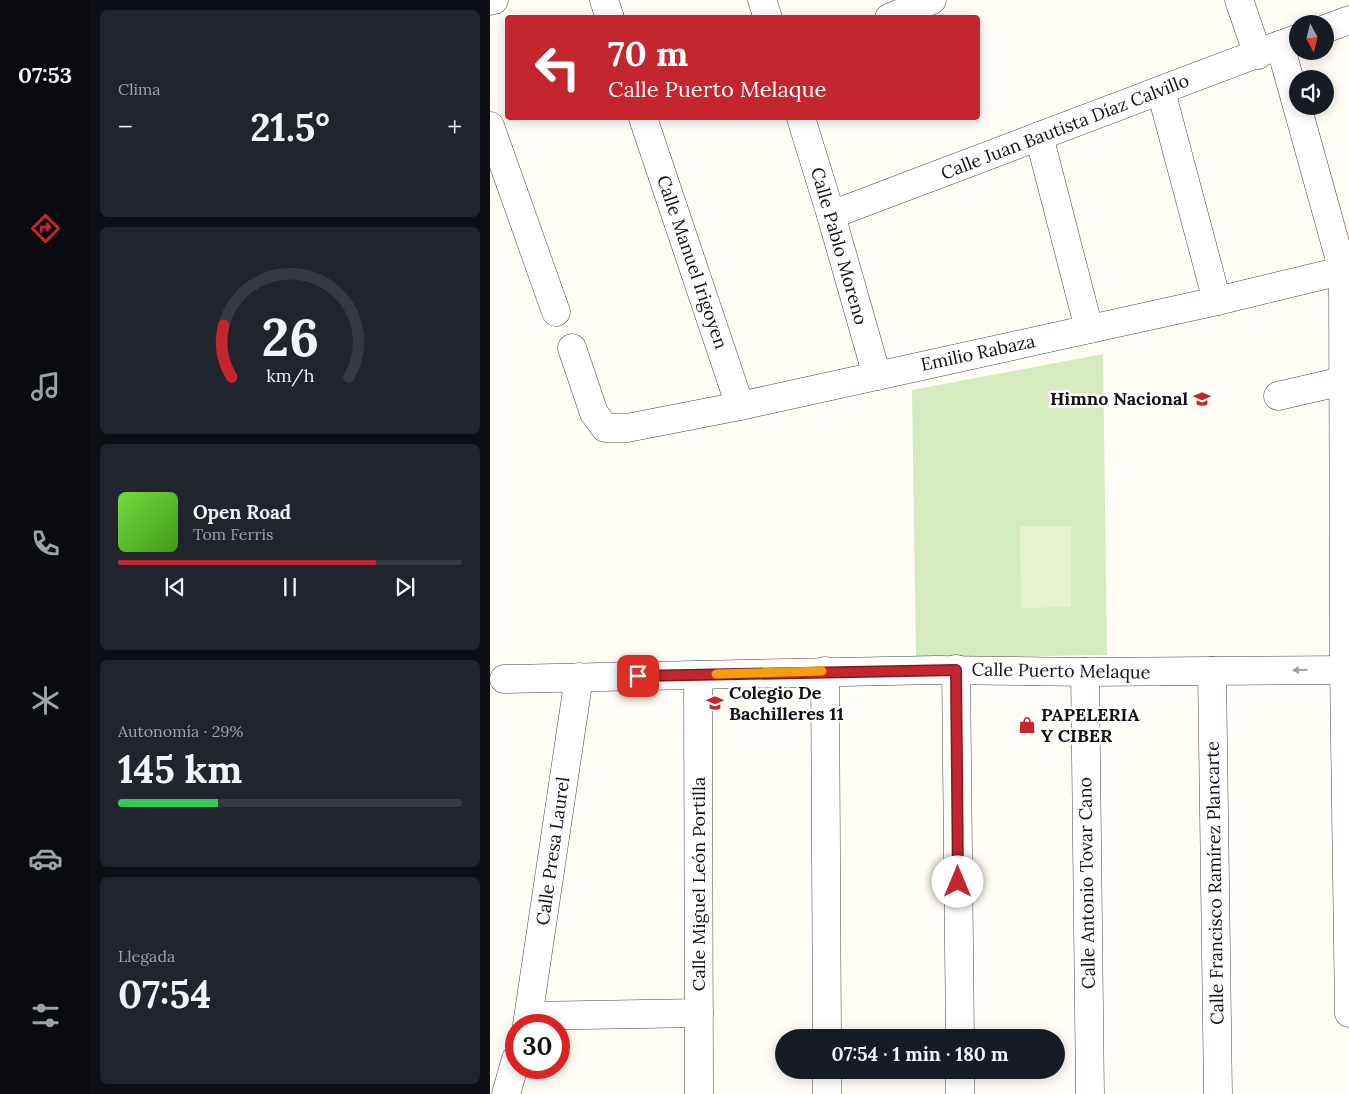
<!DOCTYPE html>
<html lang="es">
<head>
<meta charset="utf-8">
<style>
	body { margin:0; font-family:Lora,serif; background:#20242c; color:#f1f3f6; height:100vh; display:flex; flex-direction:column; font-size:19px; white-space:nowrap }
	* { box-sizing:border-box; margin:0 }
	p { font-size:16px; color:#9ea1a6 }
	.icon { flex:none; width:28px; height:28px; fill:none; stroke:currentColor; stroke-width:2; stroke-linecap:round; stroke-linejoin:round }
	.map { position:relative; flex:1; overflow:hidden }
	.details { display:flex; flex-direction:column; gap:10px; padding:10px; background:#0d0f14; width:400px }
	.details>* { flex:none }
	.hud { position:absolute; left:15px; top:15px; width:475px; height:105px; border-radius:5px; box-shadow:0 2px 12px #0003; background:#c4262e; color:#fff; overflow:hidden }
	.needle { width:32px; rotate:173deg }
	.fabs { position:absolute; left:799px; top:15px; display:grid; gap:10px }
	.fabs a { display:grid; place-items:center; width:45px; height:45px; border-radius:50%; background:#171b24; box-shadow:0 2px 12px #0003; font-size:25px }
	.speed { position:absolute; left:15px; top:1014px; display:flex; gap:10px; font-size:25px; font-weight:700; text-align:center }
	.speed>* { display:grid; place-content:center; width:65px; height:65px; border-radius:50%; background:#171b24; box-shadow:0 2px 12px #0003; line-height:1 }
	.speed .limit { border:8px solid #d22; background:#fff; color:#111 }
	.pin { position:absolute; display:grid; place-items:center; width:42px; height:42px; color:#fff; margin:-21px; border-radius:10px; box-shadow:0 2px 8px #0006 }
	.me { position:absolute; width:55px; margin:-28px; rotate:0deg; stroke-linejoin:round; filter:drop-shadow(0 0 4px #0008) }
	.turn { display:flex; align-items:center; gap:18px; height:105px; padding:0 20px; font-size:22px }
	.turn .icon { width:65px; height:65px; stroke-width:2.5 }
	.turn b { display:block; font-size:35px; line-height:42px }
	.big { font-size:38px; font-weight:700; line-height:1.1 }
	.details .tile { flex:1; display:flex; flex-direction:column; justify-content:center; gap:8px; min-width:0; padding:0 18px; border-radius:8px; background:#20242c }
	.details .dial { align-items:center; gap:0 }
	.dial svg { height:130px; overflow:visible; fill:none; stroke:#363941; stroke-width:7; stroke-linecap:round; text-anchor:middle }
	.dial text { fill:#f1f3f6; stroke:none }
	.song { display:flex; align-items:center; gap:15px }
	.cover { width:60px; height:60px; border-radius:8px; background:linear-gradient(135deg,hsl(100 70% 55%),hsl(100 70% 35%)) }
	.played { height:5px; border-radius:2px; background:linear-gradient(90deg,#c4262e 75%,#363941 75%) }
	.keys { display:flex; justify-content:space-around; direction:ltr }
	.heat { display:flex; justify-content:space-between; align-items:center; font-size:28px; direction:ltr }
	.charge { height:8px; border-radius:4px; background:linear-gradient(90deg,#34c759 29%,#363941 0) }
	.trip { position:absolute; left:285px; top:1029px; width:290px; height:50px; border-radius:25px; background:#171b24; box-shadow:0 2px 12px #0003; font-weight:700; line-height:50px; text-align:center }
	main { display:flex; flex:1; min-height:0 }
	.tabs { display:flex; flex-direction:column; width:90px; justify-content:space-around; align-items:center; background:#090b0e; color:#9ea1a6 }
	.tabs .icon { width:35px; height:35px }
	.tabs .selected { color:#c4262e }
	.tabs b { font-size:22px; color:#f1f3f6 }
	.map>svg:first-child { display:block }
	.green { fill:#d5ebbd }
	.pitch { fill:#e6f2cf }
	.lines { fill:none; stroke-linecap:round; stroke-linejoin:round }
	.minor-casing { stroke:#444; stroke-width:29 }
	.minor { stroke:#fff; stroke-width:28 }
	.oneway { fill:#a0a0a0 }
	.route-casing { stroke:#7f191e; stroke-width:12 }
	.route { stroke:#c4262e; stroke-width:9 }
	.slow { stroke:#f59e0b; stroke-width:9 }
	.labels { text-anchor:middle; stroke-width:5; stroke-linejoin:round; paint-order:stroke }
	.street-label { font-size:18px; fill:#111; stroke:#fff }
	.poi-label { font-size:18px; font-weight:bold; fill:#111; stroke:#fff; text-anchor:start }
</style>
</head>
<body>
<main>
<nav class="tabs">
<b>07:53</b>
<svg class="icon selected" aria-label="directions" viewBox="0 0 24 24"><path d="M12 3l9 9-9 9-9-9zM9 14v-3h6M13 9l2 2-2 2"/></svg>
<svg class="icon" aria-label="music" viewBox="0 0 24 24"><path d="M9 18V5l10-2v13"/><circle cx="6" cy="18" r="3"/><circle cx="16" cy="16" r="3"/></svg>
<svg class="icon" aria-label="phone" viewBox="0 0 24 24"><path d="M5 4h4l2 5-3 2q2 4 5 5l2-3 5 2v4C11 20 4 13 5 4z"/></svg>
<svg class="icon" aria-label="climate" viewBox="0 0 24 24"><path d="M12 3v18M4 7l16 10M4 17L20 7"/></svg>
<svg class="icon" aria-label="car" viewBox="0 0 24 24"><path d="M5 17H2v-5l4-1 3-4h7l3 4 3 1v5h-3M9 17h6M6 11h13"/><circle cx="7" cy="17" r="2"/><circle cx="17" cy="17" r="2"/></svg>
<svg class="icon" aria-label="filters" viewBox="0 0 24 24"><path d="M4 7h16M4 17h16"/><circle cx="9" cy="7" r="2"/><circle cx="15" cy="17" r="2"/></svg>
</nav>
<section class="details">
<div class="tile"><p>Clima</p>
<div class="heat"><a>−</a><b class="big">21.5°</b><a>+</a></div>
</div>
<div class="tile dial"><svg viewBox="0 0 100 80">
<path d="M14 69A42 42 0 1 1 86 69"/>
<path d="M14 69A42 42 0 0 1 9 37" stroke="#c4262e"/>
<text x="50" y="56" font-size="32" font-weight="700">26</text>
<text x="50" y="72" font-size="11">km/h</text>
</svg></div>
<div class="tile">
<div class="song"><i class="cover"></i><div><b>Open Road</b><p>Tom Ferris</p></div></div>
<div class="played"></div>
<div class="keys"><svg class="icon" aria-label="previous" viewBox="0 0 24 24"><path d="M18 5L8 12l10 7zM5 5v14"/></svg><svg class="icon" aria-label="pause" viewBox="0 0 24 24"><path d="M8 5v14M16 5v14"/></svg><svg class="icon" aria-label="next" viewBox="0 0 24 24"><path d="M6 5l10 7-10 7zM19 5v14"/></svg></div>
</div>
<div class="tile"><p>Autonomía · 29%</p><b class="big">145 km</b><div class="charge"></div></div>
<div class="tile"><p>Llegada</p><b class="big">07:54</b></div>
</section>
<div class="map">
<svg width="859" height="1094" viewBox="0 0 859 1094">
	<rect width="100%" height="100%" fill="#fffdf5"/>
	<polygon class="green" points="613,354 617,655 426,658 422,390"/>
	<polygon class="pitch" points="530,526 581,526 581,607 531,608"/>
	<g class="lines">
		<g class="minor-casing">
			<g id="minor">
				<polyline points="114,0 120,18"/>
				<polyline points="272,0 278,18"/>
				<polyline points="749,0 768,55"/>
				<polyline points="0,1 4,0"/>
				<polyline points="399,18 442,0"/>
				<polyline points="835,29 859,20"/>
				<polyline points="790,45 853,271 854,670 859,1013"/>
				<polyline points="671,91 727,301"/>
				<polyline points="153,118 250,406"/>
				<polyline points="311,118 341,215 387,376"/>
				<polyline points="0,126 66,312"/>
				<polyline points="549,136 599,329"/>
				<polyline points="341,215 806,39"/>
				<polyline points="82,348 104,413 115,428 137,428 250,406 727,301 859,269"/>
				<polyline points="788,396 853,381"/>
				<polyline points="466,669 470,1038"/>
				<polyline points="335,671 337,1038"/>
				<polyline points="722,671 728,1094"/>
				<polyline points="595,672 600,1094"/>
				<polyline points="208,675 209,1094"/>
				<polyline points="14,679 446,670 595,672 859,670"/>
				<polyline points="39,1016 209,1013"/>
				<polyline points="37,1025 89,677"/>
				<polyline points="337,1070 337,1094"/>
				<polyline points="470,1070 470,1094"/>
				<polyline points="16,1094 26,1059"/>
			</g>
		</g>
		<use href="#minor" class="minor"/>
	</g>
	<defs><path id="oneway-solid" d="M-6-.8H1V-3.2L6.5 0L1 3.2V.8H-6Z" transform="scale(1.25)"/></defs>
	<use class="oneway" href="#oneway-solid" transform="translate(810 670) rotate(179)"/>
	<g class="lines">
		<g class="route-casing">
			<polyline id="route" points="148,676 466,670 468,882"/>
		</g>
		<use href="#route" class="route"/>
		<polyline class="slow" points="226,674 332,671"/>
	</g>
	<defs>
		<g id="school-bare" transform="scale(1.35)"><path d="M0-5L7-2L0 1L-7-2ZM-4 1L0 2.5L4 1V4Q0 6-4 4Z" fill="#c4262e" stroke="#fff" stroke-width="2.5" paint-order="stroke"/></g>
		<g id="university-bare" transform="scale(1.35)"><path d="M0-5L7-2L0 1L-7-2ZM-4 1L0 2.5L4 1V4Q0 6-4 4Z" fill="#c4262e" stroke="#fff" stroke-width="2.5" paint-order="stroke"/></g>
		<g id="shop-bare" transform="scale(1.35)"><path d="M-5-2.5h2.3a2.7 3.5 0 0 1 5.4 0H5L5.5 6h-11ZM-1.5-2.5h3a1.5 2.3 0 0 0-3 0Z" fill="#c4262e" stroke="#fff" stroke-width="2.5" paint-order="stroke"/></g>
	</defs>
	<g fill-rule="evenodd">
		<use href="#school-bare" x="712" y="399"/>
		<use href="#university-bare" x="225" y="703"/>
		<use href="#shop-bare" x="537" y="725"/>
	</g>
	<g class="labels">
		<g class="street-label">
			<text transform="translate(575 127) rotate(-21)" y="6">Calle Juan Bautista Díaz Calvillo</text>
			<text transform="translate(349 246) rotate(74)" y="6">Calle Pablo Moreno</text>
			<text transform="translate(202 262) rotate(71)" y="6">Calle Manuel Irigoyen</text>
			<text transform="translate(488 353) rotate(-12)" y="6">Emilio Rabaza</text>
			<text transform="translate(571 671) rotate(1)" y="6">Calle Puerto Melaque</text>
			<text transform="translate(63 851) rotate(-82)" y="6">Calle Presa Laurel</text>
			<text transform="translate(597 883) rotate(-91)" y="6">Calle Antonio Tovar Cano</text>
			<text transform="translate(725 883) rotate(-91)" y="6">Calle Francisco Ramírez Plancarte</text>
			<text transform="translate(209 884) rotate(-90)" y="6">Calle Miguel León Portilla</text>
		</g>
		<g class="poi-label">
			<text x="698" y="405" text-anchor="end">Himno Nacional</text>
			<text x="239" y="699">Colegio De<tspan x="239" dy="21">Bachilleres 11</tspan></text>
			<text x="551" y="721">PAPELERIA<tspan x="551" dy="21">Y CIBER</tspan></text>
		</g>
	</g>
</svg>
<div class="fabs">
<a><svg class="needle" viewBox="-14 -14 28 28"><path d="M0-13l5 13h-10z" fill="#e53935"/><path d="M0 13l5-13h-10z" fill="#9ea1a6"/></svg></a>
<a><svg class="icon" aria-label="sound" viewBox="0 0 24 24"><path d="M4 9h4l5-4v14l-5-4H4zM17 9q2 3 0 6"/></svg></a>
</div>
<div class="speed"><div class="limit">30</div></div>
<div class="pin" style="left:148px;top:676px;background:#d93025"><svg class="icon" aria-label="arrive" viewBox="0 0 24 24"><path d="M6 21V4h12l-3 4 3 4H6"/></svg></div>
<svg class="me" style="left:468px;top:882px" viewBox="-20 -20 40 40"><circle r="19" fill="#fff"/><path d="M0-13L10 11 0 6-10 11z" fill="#c4262e"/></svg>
<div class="trip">07:54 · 1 min · 180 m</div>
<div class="hud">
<div class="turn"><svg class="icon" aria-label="left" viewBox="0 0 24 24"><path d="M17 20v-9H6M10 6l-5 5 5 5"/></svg><div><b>70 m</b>Calle Puerto Melaque</div></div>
</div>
</div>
</main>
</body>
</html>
